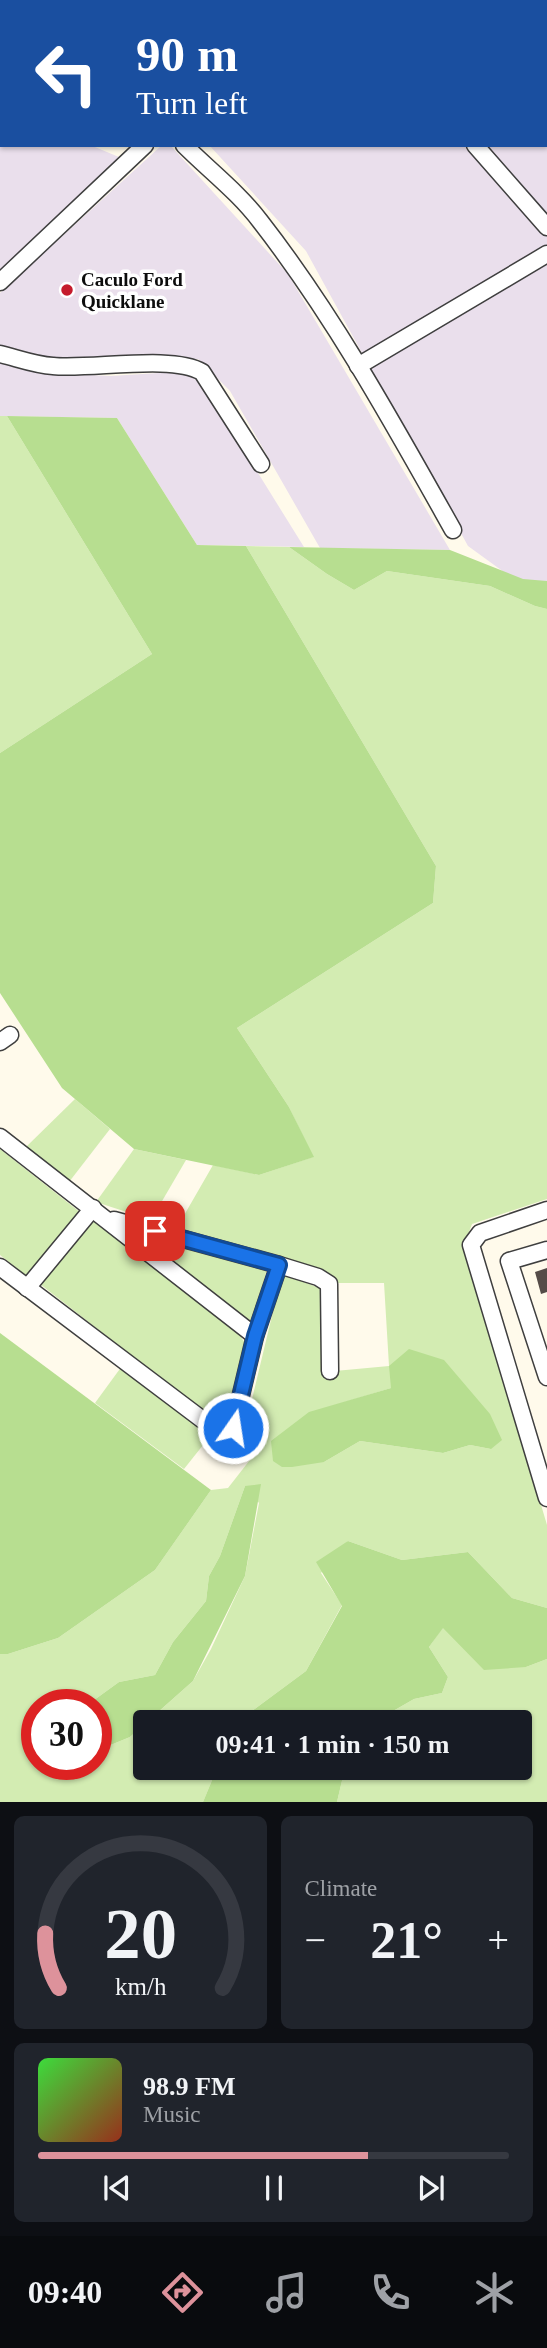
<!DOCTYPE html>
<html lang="en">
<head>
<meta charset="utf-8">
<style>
	body { margin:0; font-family:Georgia,serif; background:#20242c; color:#f1f3f6; height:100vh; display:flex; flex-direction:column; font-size:26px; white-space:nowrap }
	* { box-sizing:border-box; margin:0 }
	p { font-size:23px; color:#9ea1a6 }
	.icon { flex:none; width:38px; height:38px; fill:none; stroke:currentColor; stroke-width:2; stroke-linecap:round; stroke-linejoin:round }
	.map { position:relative; height:1802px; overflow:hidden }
	.details { display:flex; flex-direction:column; gap:14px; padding:14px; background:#0d0f14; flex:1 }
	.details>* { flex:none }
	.hud { position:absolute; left:0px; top:0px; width:548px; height:147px; box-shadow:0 2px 5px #0004; background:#1a4fa0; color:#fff; overflow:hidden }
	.speed { position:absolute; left:21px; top:1689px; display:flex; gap:14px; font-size:35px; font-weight:700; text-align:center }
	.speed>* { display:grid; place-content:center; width:91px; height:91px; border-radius:50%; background:#171b24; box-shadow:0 2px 5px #0004; line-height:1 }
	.speed .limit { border:10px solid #d22; background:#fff; color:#111 }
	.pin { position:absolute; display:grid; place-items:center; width:60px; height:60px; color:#fff; margin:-30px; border-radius:14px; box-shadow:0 4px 10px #0006 }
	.me { position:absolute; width:77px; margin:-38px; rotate:13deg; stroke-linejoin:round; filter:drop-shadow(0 0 5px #0008) }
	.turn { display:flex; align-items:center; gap:24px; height:147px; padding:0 21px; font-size:32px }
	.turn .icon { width:91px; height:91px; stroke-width:2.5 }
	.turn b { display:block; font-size:49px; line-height:60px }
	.big { font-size:52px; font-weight:800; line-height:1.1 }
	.details .widget { flex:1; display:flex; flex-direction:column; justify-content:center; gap:10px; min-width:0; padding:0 24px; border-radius:10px; background:#20242c }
	.details .dial { align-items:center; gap:0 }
	.dial svg { height:182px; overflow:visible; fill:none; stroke:#363941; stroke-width:7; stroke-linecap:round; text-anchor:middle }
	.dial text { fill:#f1f3f6; stroke:none }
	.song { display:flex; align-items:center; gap:21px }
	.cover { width:84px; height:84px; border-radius:10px; background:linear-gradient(135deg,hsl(120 70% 55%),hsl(10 70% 35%)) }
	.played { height:7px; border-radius:4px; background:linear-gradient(90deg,#dd929b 70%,#363941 70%) }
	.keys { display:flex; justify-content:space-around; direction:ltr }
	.heat { display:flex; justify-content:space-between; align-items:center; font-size:38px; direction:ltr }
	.details .tiles { flex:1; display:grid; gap:14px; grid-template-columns:1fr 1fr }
	.widget:last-child { grid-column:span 2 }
	.trip { position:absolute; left:133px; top:1710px; width:399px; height:70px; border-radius:7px; background:#171b24; box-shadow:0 2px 5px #0004; font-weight:800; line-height:70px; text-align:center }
	.tab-bar { display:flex; height:112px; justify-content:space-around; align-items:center; background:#090b0e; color:#9ea1a6 }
	.tab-bar .icon { width:49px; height:49px }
	.tab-bar .current { color:#dd929b }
	.tab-bar b { font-size:32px; color:#f1f3f6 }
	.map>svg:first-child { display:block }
	.industrial { fill:#eadfec }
	.green { fill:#d3ecb2; fill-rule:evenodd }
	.forest { fill:#b7de90 }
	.building { fill:#554c48 }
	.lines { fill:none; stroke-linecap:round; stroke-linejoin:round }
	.minor-casing { stroke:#3f3f3f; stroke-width:19 }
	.minor { stroke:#fff; stroke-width:16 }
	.route-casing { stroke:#114b97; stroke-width:18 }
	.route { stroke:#1a73e8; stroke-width:12 }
	.poi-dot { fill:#c51b2c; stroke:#fff; stroke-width:2.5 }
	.labels { text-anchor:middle; stroke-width:7; stroke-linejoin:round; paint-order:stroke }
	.poi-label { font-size:19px; font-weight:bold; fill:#0c0c0c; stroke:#fff; text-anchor:start }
</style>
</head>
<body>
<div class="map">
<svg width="547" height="1802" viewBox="0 0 547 1802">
	<rect width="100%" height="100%" fill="#fffaeb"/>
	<g class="industrial">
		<polygon points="0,0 281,0 2,2 2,89"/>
		<polygon points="312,0 547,0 547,583 519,583 468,546 306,251 209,145 546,145 546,2 311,2"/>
		<polygon points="0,109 2,145 90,145 119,157 0,270"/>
		<polygon points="162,145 170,145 288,274 450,550 320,548 230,391 198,359 41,359 0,347 0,293"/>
		<polygon points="0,362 50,373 111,376 190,371 202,383 304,547 197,545 117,418 0,416"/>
	</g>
	<g class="green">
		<polygon points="0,416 7,416 152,654 0,753"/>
		<path d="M246 546 289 547 327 574 354 590 387 571 490 586 535 606 547 609V1199L472 1224 464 1245 547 1525V1608L512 1598 468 1552 402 1560 348 1541 321 1573 342 1605 306 1671 237 1722H147L193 1681 211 1649 245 1576 259 1503 245 1486 220 1556 209 1576 206 1601 173 1642 155 1675 119 1682 90 1703 37 1704V1764H96V1751L130 1737 145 1724V1768H217L203 1802H0V1654H8L58 1638 155 1570 211 1490 228 1488 253 1456 241 1445 282 1274 325 1290 324 1372 389 1366 384 1283H338L321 1271 175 1231 213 1165 259 1175 313 1157 289 1107 237 1028 433 903 436 866ZM391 1388 491 1449 470 1445 443 1453 360 1441 324 1462 309 1413Z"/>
		<polygon points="75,1099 110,1129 69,1182 26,1147"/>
		<polygon points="0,1149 81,1213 29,1278 0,1255"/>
		<polygon points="134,1149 186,1160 151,1220 96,1202"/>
		<polygon points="91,1219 238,1333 245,1343 225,1419 216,1422 40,1284"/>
		<polygon points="131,1232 267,1269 251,1328"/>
		<polygon points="122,1366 211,1435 184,1469 95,1403"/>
		<polygon points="443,1627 461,1644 526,1667 547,1659 547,1802 337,1802 345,1768 520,1768 520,1722 374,1722 414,1699 442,1693 448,1677 429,1647"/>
	</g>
	<g class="forest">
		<polygon points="7,416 117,418 197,545 246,546 436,866 433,903 237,1028 289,1107 314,1157 259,1175 134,1149 62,1088 0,993 0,753 152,654"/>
		<polygon points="289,547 450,550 523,579 547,581 547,609 535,606 490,586 387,571 354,590 327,574"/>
		<polygon points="0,1333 211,1490 155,1570 58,1638 8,1654 0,1654"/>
		<polygon points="409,1349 444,1360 490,1414 502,1440 491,1449 470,1445 443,1453 360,1441 324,1462 292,1467 282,1467 273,1461 271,1441 309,1412 391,1388 389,1366"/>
		<polygon points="261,1484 245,1576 193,1681 130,1737 96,1751 96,1704 76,1704 90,1703 119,1682 155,1675 173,1642 206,1601 209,1576 220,1556 245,1486"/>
		<polygon points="348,1541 402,1560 468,1552 512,1598 547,1608 547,1659 526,1667 484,1670 443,1628 429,1647 448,1677 442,1693 414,1699 374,1722 237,1722 306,1671 342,1606 316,1562"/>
		<polygon points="217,1768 345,1768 337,1802 203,1802"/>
	</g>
	<polygon class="building" points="547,1268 547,1292 541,1294 535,1272"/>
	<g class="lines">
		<g class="minor-casing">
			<g id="minor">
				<polyline points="329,0 331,2"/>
				<polyline points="298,2 300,0"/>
				<polyline points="0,99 2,100"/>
				<polyline points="0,123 2,118"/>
				<path d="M184 145C209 170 239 193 260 221 334 316 394 425 453 530"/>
				<polyline points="475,145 547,227"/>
				<polyline points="0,282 145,145"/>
				<path d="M0 354C17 358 35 365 53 366 90 370 172 354 202 372L261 464"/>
				<polyline points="358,366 547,254"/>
				<polyline points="0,1042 10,1035"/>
				<polyline points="0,1137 255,1336"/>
				<polyline points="547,1210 480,1233 471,1245 547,1498"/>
				<polyline points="114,1220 279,1265 318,1277 329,1284 330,1371"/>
				<polyline points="547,1250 509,1261 547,1377"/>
				<polyline points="0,1267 220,1433 233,1428 255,1336 279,1265"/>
				<polyline points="27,1288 93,1208"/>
			</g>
		</g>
		<use href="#minor" class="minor"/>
	</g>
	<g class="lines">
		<g class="route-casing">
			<polyline id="route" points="155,1231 279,1265 255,1336 233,1428"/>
		</g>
		<use href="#route" class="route"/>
	</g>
	<circle class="poi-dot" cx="67" cy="290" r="7"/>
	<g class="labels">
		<g class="poi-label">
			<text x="81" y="286">Caculo Ford<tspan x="81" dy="22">Quicklane</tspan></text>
		</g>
	</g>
</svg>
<div class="speed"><div class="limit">30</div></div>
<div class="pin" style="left:155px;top:1231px;background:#d93025"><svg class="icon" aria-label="arrive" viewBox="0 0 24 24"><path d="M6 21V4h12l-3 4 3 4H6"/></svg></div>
<svg class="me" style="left:233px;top:1428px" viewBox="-20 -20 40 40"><circle r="17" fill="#1a73e8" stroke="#fff" stroke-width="3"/><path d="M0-11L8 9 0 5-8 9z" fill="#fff"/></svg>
<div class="trip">09:41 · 1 min · 150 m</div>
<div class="hud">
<div class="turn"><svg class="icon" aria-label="left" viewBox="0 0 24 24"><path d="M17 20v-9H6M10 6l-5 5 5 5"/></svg><div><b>90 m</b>Turn left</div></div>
</div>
</div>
<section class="details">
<div class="tiles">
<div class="widget dial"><svg viewBox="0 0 100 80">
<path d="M14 69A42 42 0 1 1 86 69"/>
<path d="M14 69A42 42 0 0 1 8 45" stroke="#dd929b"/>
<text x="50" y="56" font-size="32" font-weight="700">20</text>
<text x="50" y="72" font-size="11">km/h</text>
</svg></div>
<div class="widget"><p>Climate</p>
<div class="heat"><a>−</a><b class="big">21°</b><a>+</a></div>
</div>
<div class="widget">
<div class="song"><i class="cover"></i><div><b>98.9 FM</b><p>Music</p></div></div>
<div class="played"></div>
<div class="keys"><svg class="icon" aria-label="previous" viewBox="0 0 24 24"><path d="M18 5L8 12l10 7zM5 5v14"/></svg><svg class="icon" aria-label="pause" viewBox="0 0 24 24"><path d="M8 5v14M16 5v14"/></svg><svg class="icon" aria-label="next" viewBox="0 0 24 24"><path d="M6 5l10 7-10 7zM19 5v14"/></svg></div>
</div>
</div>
</section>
<nav class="tab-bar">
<b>09:40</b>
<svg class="icon current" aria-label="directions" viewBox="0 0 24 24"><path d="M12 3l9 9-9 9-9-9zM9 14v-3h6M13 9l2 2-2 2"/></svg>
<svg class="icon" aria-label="music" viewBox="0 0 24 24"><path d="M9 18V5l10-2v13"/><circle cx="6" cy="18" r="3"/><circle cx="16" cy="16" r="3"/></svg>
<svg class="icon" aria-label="phone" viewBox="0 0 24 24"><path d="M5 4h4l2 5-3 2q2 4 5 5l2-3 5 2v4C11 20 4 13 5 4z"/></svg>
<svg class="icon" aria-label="climate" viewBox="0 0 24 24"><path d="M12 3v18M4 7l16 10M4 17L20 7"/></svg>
</nav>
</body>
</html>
